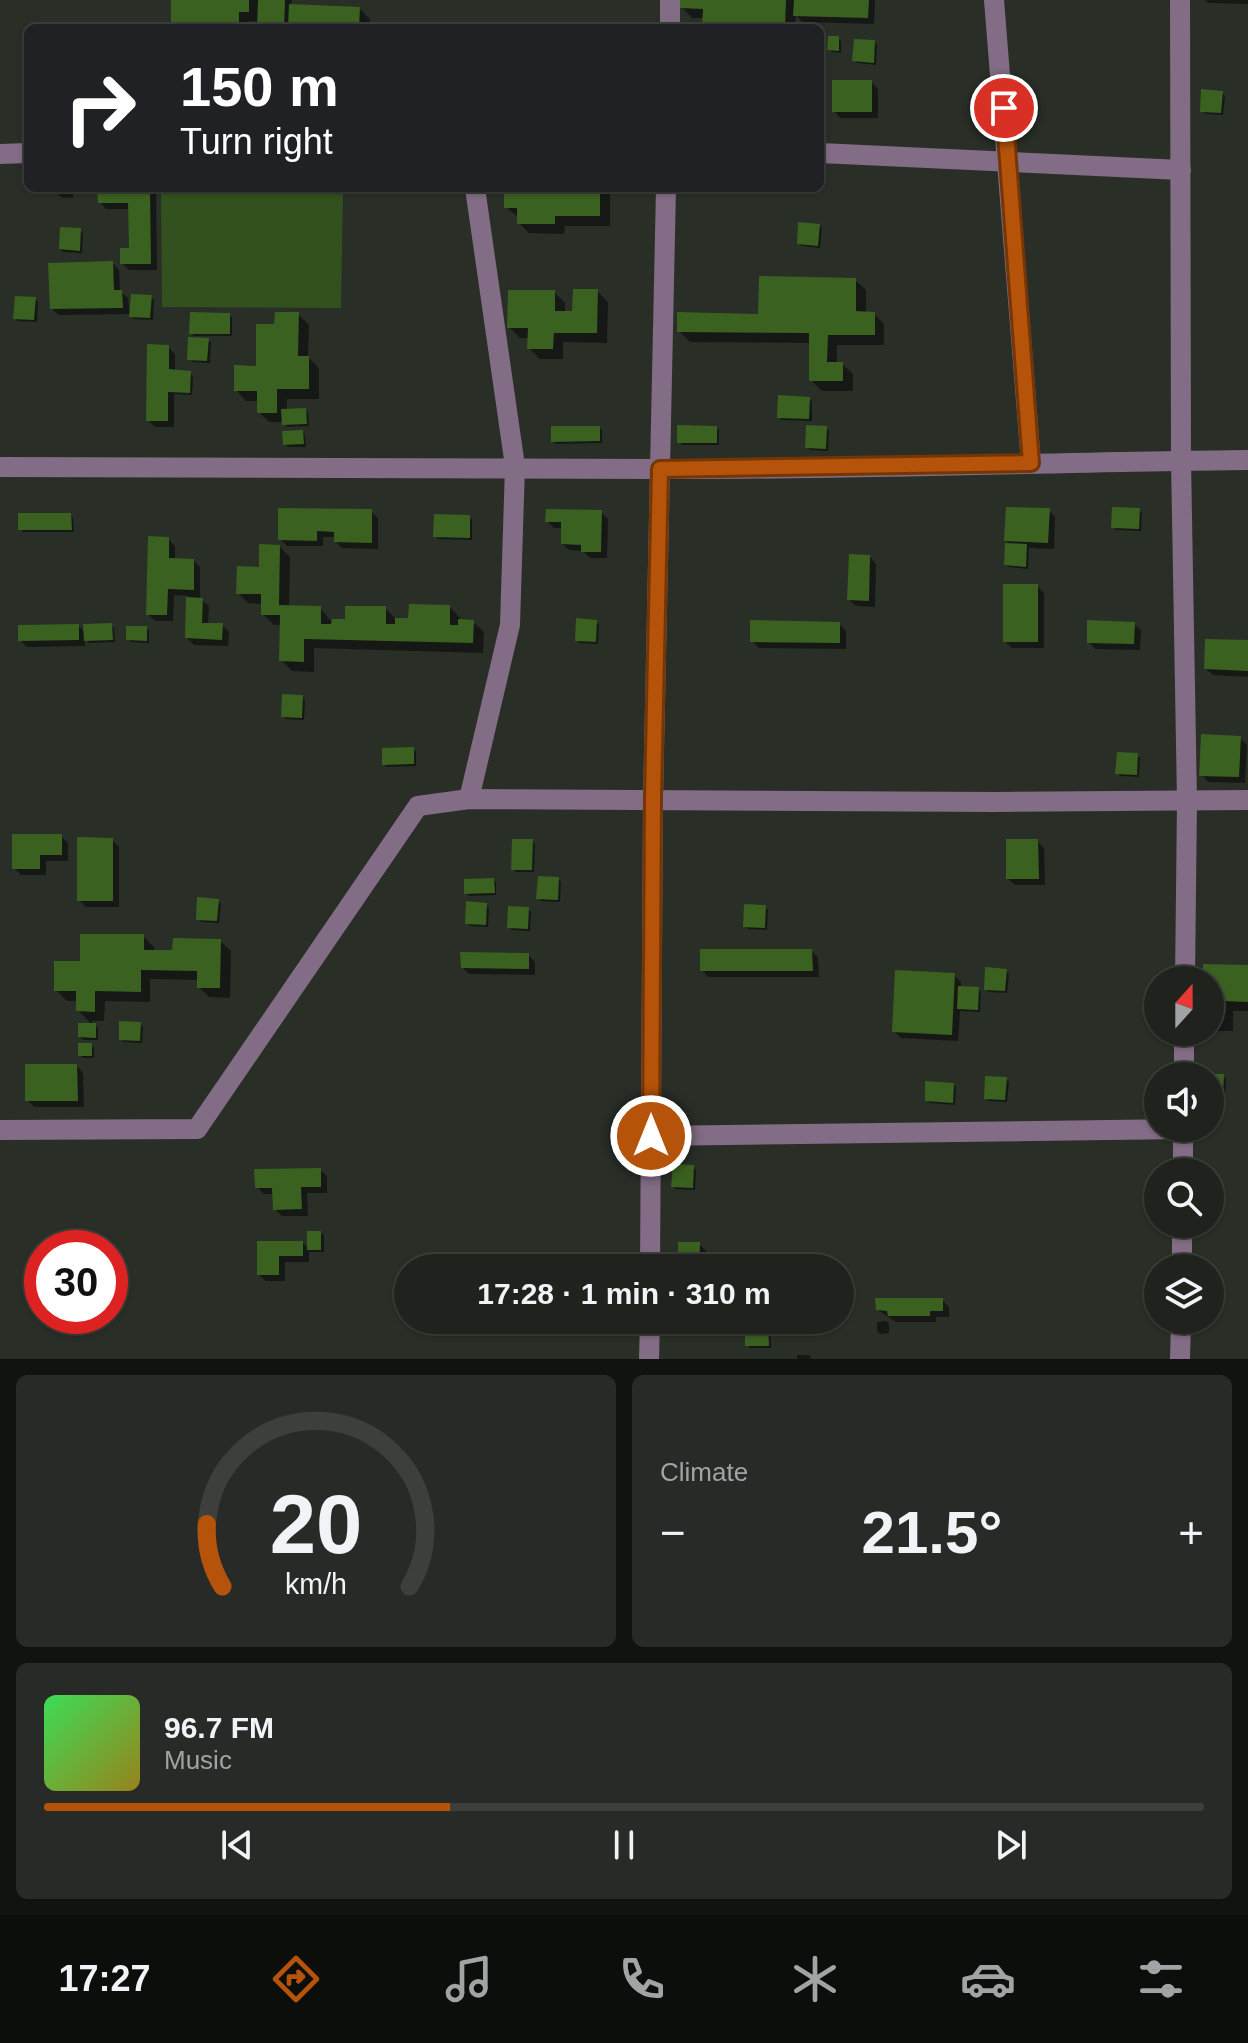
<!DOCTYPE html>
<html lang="en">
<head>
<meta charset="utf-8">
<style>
	body { margin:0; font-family:Helvetica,sans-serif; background:#272a26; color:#f1f3f6; height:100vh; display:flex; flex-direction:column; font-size:30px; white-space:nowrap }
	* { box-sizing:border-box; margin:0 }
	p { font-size:26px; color:#a1a4a4 }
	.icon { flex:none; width:44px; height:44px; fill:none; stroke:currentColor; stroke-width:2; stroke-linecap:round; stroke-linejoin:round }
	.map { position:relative; height:1359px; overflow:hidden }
	.sheet { display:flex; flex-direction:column; gap:16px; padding:16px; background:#111310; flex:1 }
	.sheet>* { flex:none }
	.top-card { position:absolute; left:24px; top:24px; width:800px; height:168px; border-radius:12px; box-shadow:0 2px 6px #0004,0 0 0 2px #3c3f3b; background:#202124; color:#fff; overflow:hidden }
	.needle { width:52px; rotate:21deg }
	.fabs { position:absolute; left:1144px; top:966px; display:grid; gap:16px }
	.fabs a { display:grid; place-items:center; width:80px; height:80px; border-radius:50%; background:#1f221d; box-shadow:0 2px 6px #0004,0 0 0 2px #3c3f3b; font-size:40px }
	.speed { position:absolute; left:24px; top:1230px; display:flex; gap:16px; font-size:40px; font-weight:700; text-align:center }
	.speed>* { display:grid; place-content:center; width:104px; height:104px; border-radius:50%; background:#1f221d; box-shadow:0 2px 6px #0004,0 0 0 2px #3c3f3b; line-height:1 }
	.speed .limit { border:12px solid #d22; background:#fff; color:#111 }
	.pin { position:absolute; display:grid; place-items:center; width:68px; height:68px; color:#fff; margin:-34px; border:4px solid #fff; border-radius:50%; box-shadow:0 2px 8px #0007 }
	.me { position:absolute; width:88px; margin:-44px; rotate:0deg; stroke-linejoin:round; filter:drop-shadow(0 0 6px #0008) }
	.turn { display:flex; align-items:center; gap:28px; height:168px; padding:0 24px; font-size:36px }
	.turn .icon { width:104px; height:104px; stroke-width:2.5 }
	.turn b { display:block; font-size:56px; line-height:68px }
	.big { font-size:60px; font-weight:600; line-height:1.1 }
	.sheet .tile { flex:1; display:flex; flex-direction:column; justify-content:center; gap:12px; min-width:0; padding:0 28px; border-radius:12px; background:#272a26 }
	.sheet .dial { align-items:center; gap:0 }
	.dial svg { height:208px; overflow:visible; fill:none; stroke:#3c3f3b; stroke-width:7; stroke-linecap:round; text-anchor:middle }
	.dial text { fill:#f1f3f6; stroke:none }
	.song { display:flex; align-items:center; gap:24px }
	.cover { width:96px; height:96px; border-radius:12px; background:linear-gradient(135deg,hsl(130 70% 55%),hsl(50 70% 35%)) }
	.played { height:8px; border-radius:4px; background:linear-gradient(90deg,#b45309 35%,#3c3f3b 35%) }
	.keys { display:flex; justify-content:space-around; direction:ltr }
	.heat { display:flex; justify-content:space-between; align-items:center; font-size:44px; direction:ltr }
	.sheet .tiles { flex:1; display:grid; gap:16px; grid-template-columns:1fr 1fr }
	.tile:last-child { grid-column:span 2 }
	.trip { position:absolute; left:394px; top:1254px; width:460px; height:80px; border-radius:40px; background:#1f221d; box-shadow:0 2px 6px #0004,0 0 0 2px #3c3f3b; font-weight:600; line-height:80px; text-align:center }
	.menu { display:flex; height:128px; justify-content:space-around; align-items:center; background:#0c0e0c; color:#a1a4a4 }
	.menu .icon { width:56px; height:56px }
	.menu .active { color:#b45309 }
	.menu b { font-size:36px; color:#f1f3f6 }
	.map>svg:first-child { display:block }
	.green { fill:#32511f }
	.shadow { fill:#0007 }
	.building { fill:#3a6120 }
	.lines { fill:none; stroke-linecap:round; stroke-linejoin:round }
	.minor { stroke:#836c85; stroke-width:20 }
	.route-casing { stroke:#753606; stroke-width:20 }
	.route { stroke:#b45309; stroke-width:14 }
</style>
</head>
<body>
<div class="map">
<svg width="1248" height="1359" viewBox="0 0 1248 1359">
	<rect width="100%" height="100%" fill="#292e27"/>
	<polygon class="green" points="343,192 341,308 162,307 161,194"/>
	<g class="shadow">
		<polygon points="173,0 292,0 291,6 359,8 370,19 369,28 259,28 259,22 249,21 249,28 173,28"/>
		<polygon points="682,0 875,0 874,24 802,22 796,15 795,28 704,28 704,18 692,18 682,7"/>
		<polygon points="1205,0 1248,0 1248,4 1208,3"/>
		<polygon points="838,38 841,41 841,53 832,52 829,49"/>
		<polygon points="874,42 877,45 876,65 857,63 855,60"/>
		<polygon points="871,82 878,89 878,118 840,118 834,111"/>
		<polygon points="1222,93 1225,96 1223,115 1205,114 1202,111"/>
		<polygon points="59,188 73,188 73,198 61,197 58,194"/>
		<polygon points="99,188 154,188 156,190 157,270 129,270 122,263 131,250 130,209 106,209 100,202"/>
		<polygon points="506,188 607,188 610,191 610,226 565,226 564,234 529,233 519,223 519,218 506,207"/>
		<polygon points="819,225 822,228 820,248 802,246 799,244"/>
		<polygon points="80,230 83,233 82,253 63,252 61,249"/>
		<polygon points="113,263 119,270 120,292 128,298 129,310 151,297 154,300 153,320 134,319 131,314 59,315 52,309"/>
		<polygon points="855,280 866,290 866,313 874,314 884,324 884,345 837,345 837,364 842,364 853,374 853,391 822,391 811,380 811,343 690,342 679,331 760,316"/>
		<polygon points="597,291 608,302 607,343 563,342 563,359 540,359 529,348 530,338 520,338 509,327 554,292 565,303 565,313 574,313"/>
		<polygon points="35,299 38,302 37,322 18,321 15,318"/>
		<polygon points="298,314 309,325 308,357 319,368 319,399 287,399 287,411 305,410 308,413 309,426 287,427 284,422 269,422 259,412 259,401 246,401 236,390 258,368 276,327"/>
		<polygon points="229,315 232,318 232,336 194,336 191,333"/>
		<polygon points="208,340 211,343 210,363 192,362 189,359"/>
		<polygon points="168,347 175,354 175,372 190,373 193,376 192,395 174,394 174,427 155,427 148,420"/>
		<polygon points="809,399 812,402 812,421 781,420 779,417"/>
		<polygon points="599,428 602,430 602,443 556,444 553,441"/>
		<polygon points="716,428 719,430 719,445 682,445 679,442"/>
		<polygon points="826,428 829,431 828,451 810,450 807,447"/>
		<polygon points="303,432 305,435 306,447 288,447 285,444"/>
		<polygon points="1049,510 1055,517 1054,549 1029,548 1028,569 1009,567 1006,565 1011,545 1006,541"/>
		<polygon points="1139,510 1142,513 1141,531 1116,530 1113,527"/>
		<polygon points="371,511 378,518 378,549 342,548 336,542 336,537 323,537 323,546 287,546 280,539"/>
		<polygon points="601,512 608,519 607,558 590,558 583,551 569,550 563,544 563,528 554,528 547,521"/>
		<polygon points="70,515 73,518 74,532 23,532 20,529"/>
		<polygon points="469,517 472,520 472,540 438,539 435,536"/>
		<polygon points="168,539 175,546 175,560 194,561 200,567 200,599 209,606 208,625 222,625 229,632 228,646 194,645 187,638 188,596 174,595 173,621 155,621 148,614"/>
		<polygon points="280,547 290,557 289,607 320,608 331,621 347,622 385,608 396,619 410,620 450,607 460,618 460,621 473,622 484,632 483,653 314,648 314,672 292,671 281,660 282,625 274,625 263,614 263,604 248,603 238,593"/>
		<polygon points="870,557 876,564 875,607 856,606 849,600"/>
		<polygon points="1037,586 1044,593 1044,648 1012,648 1005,641"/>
		<polygon points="596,622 599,625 598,644 580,643 577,640"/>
		<polygon points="839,624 846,631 846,649 759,648 752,641"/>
		<polygon points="1134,624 1141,630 1140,650 1095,649 1089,642"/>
		<polygon points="111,625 114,628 115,642 89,643 85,639 85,646 27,647 20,640 79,626 86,633"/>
		<polygon points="146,628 149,631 149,643 131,642 128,639"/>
		<polygon points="1248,642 1248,677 1213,675 1206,669"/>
		<polygon points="302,697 305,700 304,720 286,719 283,716"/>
		<polygon points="1240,738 1247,745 1245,783 1208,782 1202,775"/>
		<polygon points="413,749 416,752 416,766 387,767 384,764"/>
		<polygon points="1137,755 1140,758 1139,777 1120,776 1118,773"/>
		<polygon points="61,836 68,843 68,861 46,861 46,875 21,875 14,868"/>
		<polygon points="112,840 119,847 119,907 86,907 79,900"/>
		<polygon points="532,841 535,844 534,872 516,872 513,869"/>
		<polygon points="1037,841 1044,848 1045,885 1015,885 1008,879"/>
		<polygon points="558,879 561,882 560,902 541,901 539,898"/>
		<polygon points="493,880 496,883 496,895 469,896 466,893"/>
		<polygon points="218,901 221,904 219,923 201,922 198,919"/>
		<polygon points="486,905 489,908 488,927 470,926 467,923"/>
		<polygon points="765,907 768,910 767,930 748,929 745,926"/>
		<polygon points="528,909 531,912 530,931 512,930 509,927"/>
		<polygon points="143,936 154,947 154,952 174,952 220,941 231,951 230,998 209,997 199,987 199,980 150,979 150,1002 105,1001 104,1021 91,1021 98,1028 98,1040 83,1040 80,1037 92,1025 78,1010 78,1001 67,1001 56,990 82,963"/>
		<polygon points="812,951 818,958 819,977 708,977 702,970"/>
		<polygon points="528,955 535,962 535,975 469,974 463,968"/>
		<polygon points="1248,967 1248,1011 1233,1011 1233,1031 1215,1031 1210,1025 1210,980 1205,980"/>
		<polygon points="1006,971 1009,974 1007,993 989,992 986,990"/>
		<polygon points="954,975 961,982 961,988 978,989 981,992 980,1012 960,1011 958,1041 901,1038 894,1031"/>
		<polygon points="140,1024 143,1027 142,1043 124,1042 121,1039"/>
		<polygon points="91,1045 94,1048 94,1058 83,1058 80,1055"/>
		<polygon points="77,1066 83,1073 84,1107 34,1107 27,1100"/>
		<polygon points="1205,1075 1223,1076 1226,1079 1225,1099 1210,1098 1210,1076"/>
		<polygon points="1006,1079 1009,1082 1007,1102 989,1101 986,1098"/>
		<polygon points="953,1084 956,1087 955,1105 929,1103 927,1100"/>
		<polygon points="693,1167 696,1170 695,1190 676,1189 673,1186"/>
		<polygon points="320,1170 327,1176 327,1193 307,1193 308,1216 282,1216 275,1209 274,1194 264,1194 257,1187"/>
		<polygon points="321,1233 324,1235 324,1252 309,1252 309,1262 285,1262 285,1281 266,1281 259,1275 259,1243 303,1243 309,1249"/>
		<polygon points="699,1244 706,1251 706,1268 680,1268"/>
		<polygon points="942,1300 949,1307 949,1317 936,1317 936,1322 896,1322 878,1310"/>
		<polygon points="752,1320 765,1320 770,1325 771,1348 750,1348 747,1345"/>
		<polygon points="886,1321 889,1324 889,1333 880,1334 877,1331 877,1322"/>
		<polygon points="797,1355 809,1355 812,1359 797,1359"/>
	</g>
	<g class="building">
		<polygon points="171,0 249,0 249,12 239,12 239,28 171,28"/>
		<polygon points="258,0 285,0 284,28 257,28"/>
		<polygon points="680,0 786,0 785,28 702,28 703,9 680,8"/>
		<polygon points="794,0 869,0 868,18 793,16"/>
		<polygon points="289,4 360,7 359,28 288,28"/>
		<polygon points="828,36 839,36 839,51 827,50"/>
		<polygon points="854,39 875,40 874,63 852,61"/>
		<rect x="832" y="80" width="40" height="32"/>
		<polygon points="1201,89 1223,91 1221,113 1200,112"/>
		<polygon points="97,188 150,188 151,264 120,264 120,248 129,248 128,203 98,203"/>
		<polygon points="504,188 600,188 600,216 555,216 555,224 517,224 517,208 504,208"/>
		<polygon points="798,222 820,224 818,246 797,244"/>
		<polygon points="60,227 81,228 80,251 59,249"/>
		<polygon points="113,261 114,290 122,290 123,308 50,309 48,263"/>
		<polygon points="759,276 856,278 856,311 875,312 875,335 828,335 827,362 843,362 843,381 809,381 809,333 677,332 677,312 758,314"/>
		<polygon points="573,289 598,289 597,333 554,333 553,349 527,349 528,328 507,328 508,290 555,290 555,311 572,311"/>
		<polygon points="131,294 152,295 150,318 129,317"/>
		<polygon points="15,296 36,297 34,320 13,319"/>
		<polygon points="190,312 230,313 230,334 189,334"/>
		<polygon points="275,312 299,312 298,356 309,356 309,389 277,389 277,413 257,413 257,391 234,391 234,365 256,366 256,324 274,324"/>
		<polygon points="188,337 209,338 207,361 187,360"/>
		<polygon points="147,344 169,345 169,369 191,371 190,393 168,392 168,421 146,421"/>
		<polygon points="778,395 810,397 809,419 777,418"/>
		<polygon points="306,408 307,424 282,425 281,409"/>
		<polygon points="677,425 717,426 717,443 677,443"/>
		<polygon points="806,425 827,426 826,449 805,448"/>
		<polygon points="551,426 600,426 600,441 551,442"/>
		<polygon points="303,430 304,444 283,445 282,431"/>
		<polygon points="1006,507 1050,508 1048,543 1004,541"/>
		<polygon points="1112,507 1140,508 1139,529 1111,528"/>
		<polygon points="278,508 372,509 372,543 334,542 334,532 317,531 317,541 278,540"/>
		<polygon points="546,509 602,510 601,552 581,552 581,545 561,544 561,522 545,522"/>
		<polygon points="18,513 71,513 72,530 18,530"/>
		<polygon points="434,514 470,515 470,538 433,537"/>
		<polygon points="148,536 169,537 169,558 194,559 194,590 168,589 167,615 146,615"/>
		<polygon points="1005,543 1027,544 1026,567 1004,565"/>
		<polygon points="259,544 280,545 279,605 321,606 321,624 331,624 332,619 345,619 345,606 386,606 386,624 395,624 395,618 408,618 409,604 450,605 450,625 458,625 458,619 474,620 473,643 304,639 304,662 279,661 280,615 261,615 261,594 236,594 237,566 259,567"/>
		<polygon points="849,554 870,555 869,601 847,600"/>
		<rect x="1003" y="584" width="35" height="58"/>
		<polygon points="186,597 203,598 202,623 223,623 222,640 185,638"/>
		<polygon points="576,618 597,620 596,642 575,641"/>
		<polygon points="750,620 840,622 840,643 750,642"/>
		<polygon points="1087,620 1135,622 1134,644 1087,643"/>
		<polygon points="112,623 113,640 84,641 83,624"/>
		<polygon points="79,624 79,640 18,641 18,625"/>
		<polygon points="126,626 147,626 147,641 126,640"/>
		<polygon points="1205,639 1248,640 1248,671 1204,669"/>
		<polygon points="282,694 303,695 302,718 281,717"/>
		<polygon points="1201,734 1241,736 1239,777 1199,776"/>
		<polygon points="414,747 414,764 382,765 382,748"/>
		<polygon points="1117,752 1138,753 1137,775 1115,774"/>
		<polygon points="12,834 62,834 62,855 40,855 40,869 12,869"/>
		<polygon points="77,837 113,838 113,901 77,901"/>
		<polygon points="512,839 533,839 532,870 511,870"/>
		<polygon points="1006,839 1038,839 1039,879 1006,879"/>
		<polygon points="538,876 559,877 558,900 536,899"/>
		<polygon points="494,878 495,893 464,894 464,879"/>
		<polygon points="197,897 219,899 217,921 196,920"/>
		<polygon points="466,901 487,903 486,925 465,924"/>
		<polygon points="744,904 766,905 765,928 743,927"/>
		<polygon points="508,906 529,907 528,929 507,928"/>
		<polygon points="80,934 144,934 144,950 172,950 173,938 221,939 220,988 197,988 197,971 141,970 141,992 95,991 95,1012 76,1011 76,991 54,991 54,961 80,961"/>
		<polygon points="700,949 812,949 813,971 700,971"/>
		<polygon points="460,952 529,953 529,969 461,968"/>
		<polygon points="1203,964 1248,965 1248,1002 1223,1001 1223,1021 1210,1021 1210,980 1203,980"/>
		<polygon points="985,967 1007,969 1005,991 984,990"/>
		<polygon points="895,970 955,973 952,1035 892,1032"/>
		<polygon points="958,986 979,987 978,1010 957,1009"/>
		<polygon points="119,1021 141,1022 140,1041 119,1040"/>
		<polygon points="78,1023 96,1023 96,1038 78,1037"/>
		<rect x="78" y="1043" width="14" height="13"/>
		<polygon points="25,1064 77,1064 78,1101 25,1101"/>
		<polygon points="1210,1074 1224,1074 1223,1097 1210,1096"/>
		<polygon points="985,1076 1007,1077 1005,1100 984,1099"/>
		<polygon points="925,1081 954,1083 953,1103 925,1101"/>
		<polygon points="673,1164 694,1165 693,1188 671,1187"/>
		<polygon points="321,1168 321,1187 301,1187 302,1209 273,1210 272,1188 255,1188 254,1169"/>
		<rect x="307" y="1231" width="14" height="19"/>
		<polygon points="257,1241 303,1241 303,1256 279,1256 279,1275 257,1275"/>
		<polygon points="678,1242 700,1242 699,1268 678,1268"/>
		<polygon points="875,1298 943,1298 943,1311 930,1311 930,1316 888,1316 887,1311 876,1310"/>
		<polygon points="745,1320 768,1320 769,1346 745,1346"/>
	</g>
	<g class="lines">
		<g class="minor">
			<polyline points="994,0 1031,463"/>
			<polyline points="1180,0 1181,460 1187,801 1185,980"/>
			<polyline points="670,28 670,0"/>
			<polyline points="820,153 1181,170"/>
			<polyline points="0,154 28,153"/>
			<path d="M0 467C220 467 439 468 658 469 855 470 1052 462 1248 460"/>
			<polyline points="469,799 510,625 515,466 475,188"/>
			<polyline points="1184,1076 1184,1032"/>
			<polyline points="0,1130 197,1129 418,806 469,799 994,802 1248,800"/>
			<polyline points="651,1136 1183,1129"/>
			<polyline points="1183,1172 1183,1128"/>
			<polyline points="650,1268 653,798 666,188"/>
			<polyline points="1182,1268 1182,1224"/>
			<polyline points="649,1359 650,1320"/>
			<polyline points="1180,1359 1181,1320"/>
		</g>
	</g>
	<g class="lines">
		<g class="route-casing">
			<polyline id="route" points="651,1136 653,798 660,469 1031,463 1004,108"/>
		</g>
		<use href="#route" class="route"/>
	</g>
</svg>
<div class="fabs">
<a><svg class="needle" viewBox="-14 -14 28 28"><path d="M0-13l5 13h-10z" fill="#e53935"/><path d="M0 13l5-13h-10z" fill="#a1a4a4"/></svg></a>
<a><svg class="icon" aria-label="sound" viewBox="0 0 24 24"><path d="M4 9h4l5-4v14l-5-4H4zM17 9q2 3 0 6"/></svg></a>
<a><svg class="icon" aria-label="search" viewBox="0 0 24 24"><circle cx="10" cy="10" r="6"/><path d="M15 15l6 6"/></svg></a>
<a><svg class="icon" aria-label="layers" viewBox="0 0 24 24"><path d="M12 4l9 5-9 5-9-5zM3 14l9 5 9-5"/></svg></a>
</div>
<div class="speed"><div class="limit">30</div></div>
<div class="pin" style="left:1004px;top:108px;background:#d93025"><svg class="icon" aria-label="arrive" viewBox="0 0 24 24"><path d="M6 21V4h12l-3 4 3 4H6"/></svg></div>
<svg class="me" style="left:651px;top:1136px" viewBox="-20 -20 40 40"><circle r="17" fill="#b45309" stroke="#fff" stroke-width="3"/><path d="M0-11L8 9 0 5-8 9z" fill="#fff"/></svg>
<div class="trip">17:28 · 1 min · 310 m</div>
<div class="top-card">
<div class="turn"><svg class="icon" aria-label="right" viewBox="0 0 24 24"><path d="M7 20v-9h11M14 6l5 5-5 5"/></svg><div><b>150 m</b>Turn right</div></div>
</div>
</div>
<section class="sheet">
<div class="tiles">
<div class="tile dial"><svg viewBox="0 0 100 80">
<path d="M14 69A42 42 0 1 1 86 69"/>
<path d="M14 69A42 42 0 0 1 8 45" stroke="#b45309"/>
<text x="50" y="56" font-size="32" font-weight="700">20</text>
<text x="50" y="72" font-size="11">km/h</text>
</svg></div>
<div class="tile"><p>Climate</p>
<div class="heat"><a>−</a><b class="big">21.5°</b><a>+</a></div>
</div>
<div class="tile">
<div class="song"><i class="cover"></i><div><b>96.7 FM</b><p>Music</p></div></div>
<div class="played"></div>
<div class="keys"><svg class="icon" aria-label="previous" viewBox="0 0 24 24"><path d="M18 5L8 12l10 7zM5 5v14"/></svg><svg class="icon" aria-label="pause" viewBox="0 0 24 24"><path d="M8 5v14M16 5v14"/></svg><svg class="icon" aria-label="next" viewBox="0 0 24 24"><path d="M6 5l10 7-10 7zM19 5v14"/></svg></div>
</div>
</div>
</section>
<nav class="menu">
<b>17:27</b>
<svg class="icon active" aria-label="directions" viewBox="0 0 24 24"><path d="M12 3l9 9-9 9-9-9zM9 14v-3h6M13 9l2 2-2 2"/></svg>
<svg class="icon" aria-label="music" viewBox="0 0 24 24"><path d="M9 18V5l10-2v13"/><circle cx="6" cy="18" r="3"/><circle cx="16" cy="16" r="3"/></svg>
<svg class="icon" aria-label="phone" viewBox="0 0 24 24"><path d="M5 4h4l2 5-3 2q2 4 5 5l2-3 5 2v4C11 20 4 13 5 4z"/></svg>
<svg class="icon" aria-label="climate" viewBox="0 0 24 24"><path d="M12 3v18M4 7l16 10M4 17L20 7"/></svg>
<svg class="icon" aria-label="car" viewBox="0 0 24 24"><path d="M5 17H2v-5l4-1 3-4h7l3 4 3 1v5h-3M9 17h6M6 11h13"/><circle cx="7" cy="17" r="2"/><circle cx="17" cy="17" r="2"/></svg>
<svg class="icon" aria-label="filters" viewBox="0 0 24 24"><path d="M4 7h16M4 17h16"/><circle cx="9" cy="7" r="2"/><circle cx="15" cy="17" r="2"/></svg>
</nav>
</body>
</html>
